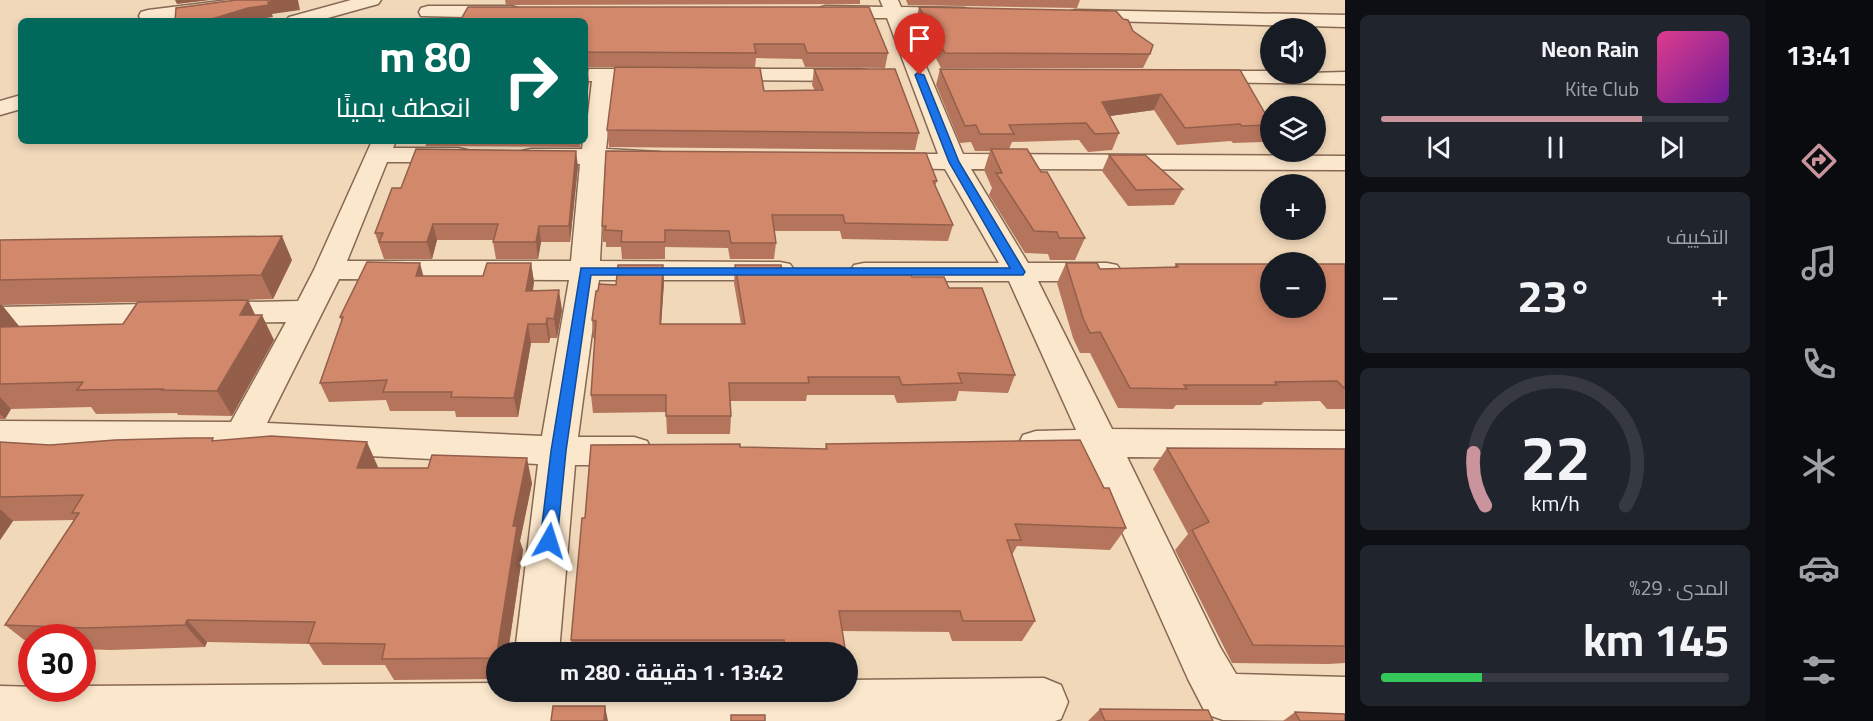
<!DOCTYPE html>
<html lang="ar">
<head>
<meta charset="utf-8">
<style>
	body { margin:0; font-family:Georgia,Cairo,serif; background:#20242c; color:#f1f3f6; direction:rtl; height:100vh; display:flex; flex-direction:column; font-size:22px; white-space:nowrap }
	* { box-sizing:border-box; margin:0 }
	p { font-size:20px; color:#9ea1a6 }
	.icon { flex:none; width:33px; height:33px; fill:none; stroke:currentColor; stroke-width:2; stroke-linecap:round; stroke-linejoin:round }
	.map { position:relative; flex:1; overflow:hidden; direction:ltr }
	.panel { display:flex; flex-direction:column; gap:15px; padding:15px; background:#0d0f14; width:420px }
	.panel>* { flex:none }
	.guide { position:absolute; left:18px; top:18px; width:570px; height:126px; border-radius:9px; box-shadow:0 3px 9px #0003; direction:rtl; background:#00695c; color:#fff; overflow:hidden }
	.tools { position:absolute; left:1260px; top:18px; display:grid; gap:12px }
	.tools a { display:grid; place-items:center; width:66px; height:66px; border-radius:50%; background:#171b24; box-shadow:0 3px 9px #0003; font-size:30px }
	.speed { position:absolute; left:18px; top:624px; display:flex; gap:12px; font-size:30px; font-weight:700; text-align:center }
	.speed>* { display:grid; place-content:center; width:78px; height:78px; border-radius:50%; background:#171b24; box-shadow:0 3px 9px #0003; line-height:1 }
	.speed .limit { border:9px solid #d22; background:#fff; color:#111 }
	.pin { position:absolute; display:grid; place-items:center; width:51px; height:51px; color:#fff; margin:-62px -26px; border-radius:50% 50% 50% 0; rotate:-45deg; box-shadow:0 0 6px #0007 }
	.pin .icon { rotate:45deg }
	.me { position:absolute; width:66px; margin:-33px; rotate:6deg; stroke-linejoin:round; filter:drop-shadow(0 0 4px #0008) }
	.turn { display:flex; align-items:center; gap:21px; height:126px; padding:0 18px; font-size:27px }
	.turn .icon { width:78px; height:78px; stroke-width:2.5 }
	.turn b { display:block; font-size:42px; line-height:51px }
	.big { font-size:45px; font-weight:700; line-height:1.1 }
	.panel .tile { flex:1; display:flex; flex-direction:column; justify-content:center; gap:9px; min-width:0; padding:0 21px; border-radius:9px; background:#20242c }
	.panel .dial { align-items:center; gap:0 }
	.dial svg { height:156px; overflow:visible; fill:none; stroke:#363941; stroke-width:7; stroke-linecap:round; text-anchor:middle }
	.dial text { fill:#f1f3f6; stroke:none }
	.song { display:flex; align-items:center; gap:18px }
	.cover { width:72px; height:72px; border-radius:9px; background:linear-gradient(135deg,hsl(330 70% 55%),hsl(280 70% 35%)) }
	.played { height:6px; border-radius:3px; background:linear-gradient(90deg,#ca949d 75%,#363941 75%) }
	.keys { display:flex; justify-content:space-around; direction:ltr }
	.heat { display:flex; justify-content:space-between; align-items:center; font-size:33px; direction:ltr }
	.charge { height:9px; border-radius:4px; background:linear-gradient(90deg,#34c759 29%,#363941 0) }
	.trip { position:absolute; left:486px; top:642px; width:372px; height:60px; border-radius:30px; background:#171b24; box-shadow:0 3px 9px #0003; font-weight:700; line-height:60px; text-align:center; direction:rtl }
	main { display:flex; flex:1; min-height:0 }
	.tabs { display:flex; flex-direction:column; width:108px; justify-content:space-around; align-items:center; background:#090b0e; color:#9ea1a6 }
	.tabs .icon { width:42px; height:42px }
	.tabs .active { color:#ca949d }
	.tabs b { font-size:27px; color:#f1f3f6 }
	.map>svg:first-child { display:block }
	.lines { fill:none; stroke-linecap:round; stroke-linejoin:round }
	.minor-casing { stroke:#876853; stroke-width:3 }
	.tertiary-casing { stroke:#876853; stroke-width:3 }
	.minor { fill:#fbe7cc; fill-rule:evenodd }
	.tertiary { fill:#fbe7cc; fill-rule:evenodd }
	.wall { fill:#b5755c; fill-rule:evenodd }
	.shaded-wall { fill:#935f4b }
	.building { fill:#d2886b; stroke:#935f4b; stroke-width:1.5 }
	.route { fill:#1a73e8; stroke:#114b97; stroke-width:1.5 }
</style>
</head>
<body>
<main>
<nav class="tabs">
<b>13:41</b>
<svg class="icon active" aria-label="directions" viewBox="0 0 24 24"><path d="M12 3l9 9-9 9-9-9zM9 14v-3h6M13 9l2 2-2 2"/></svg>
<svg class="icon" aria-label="music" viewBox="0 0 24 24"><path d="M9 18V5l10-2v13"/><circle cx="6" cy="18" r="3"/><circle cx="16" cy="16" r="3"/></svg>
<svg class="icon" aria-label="phone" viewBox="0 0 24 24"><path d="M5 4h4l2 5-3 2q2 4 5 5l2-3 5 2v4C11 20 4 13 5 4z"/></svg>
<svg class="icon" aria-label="climate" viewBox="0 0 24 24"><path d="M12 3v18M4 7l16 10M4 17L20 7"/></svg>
<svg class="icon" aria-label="car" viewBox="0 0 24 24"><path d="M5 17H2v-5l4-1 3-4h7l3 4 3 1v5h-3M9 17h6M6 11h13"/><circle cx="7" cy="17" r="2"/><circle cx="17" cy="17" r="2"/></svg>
<svg class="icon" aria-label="filters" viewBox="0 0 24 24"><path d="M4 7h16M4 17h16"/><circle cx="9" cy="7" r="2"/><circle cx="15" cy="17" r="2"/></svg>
</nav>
<section class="panel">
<div class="tile">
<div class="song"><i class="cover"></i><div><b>Neon Rain</b><p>Kite Club</p></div></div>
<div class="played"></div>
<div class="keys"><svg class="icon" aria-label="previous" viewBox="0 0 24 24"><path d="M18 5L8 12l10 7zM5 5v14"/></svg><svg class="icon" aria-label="pause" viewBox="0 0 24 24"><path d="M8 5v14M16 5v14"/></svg><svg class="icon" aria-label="next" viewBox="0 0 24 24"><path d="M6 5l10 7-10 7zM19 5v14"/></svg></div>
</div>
<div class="tile"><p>التكييف</p>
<div class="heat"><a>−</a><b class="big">23°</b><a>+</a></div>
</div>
<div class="tile dial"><svg viewBox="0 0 100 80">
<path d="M14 69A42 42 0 1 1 86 69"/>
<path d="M14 69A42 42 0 0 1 8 42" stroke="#ca949d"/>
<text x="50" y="56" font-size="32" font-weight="700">22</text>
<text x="50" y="72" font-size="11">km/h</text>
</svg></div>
<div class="tile"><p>المدى · 29%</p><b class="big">145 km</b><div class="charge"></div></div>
</section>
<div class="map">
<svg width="1345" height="721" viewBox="0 0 1345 721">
	<rect width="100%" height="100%" fill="#f0d8b9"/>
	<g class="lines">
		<g class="minor-casing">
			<g id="minor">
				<polygon points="229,0 281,0 278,4 272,5 153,21 141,20 139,16 141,12 148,10"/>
				<polygon points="880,0 898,0 901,7 964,8 971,10 973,14 971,18 964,20 906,19 963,154 1345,156 1345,170 971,169 1028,263 1107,263 1117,265 1122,272 1117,279 1107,281 1038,281 1112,429 1345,431 1345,459 1127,457 1220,647 1236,674 1345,677 1345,721 1223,720 1206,714 1188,679 1089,458 1036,459 1023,455 1018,445 1023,435 1036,431 1076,430 1009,281 864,281 854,279 849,272 854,265 864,263 999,263 945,169 885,168 876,166 873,161 876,156 885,154 938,154 887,18 826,18 819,16 817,12 819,8 826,6 883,7"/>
				<polygon points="428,6 511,6 518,8 520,12 518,16 511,18 421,16 419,12 421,8"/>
				<polygon points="1075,10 1345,15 1345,27 1068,20 1066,16 1068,12"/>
				<path d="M585 69H658L666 70 669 75 666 80 614 81 606 149 659 152 662 157 659 162 650 164H605L600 261 780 262 790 264 795 271 790 278 780 280H599L578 437H634L647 441 652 451 647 461 634 465H575L559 652H515L538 464 242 450 0 449V421L231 422 286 322 0 327V307L298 301 314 270 372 141H396L393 148H458L467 150 470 155 467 160 458 162H387L347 261H571L580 164 522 161 519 156 522 151 531 149H582L583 141H585L592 81H585ZM339 279 569 280 542 436 267 423Z"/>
				<polygon points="716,69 859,69 867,70 870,75 867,80 859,81 708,80 705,75 708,70"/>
				<polygon points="1199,71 1270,71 1270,74 1345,72 1345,84 1191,82 1188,77 1191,72"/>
				<polygon points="1044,678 1061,685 1068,702 1061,719 1055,721 0,721 0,686 82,688 82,686 496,683 496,692 848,692 848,680"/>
			</g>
		</g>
		<g class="tertiary-casing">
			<g id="tertiary">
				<polygon points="351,0 381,0 378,4 317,21 286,21 289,17"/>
				<polygon points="21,95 21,109 0,115 0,101"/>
			</g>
		</g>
		<use href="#minor" class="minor"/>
		<use href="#tertiary" class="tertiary"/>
	</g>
	<g class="wall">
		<polygon points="505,0 860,0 860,4 506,5"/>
		<polygon points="906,0 1080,0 1077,8 908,5"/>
		<polygon points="468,7 888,53 885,68 805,67 802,59 756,58 755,67 585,67 585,21"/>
		<polygon points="919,7 1123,19 1133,31 1150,54 1143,68 941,68 916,20"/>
		<polygon points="814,69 919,133 915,150 609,147 607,130 764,91 815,91 812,85"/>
		<polygon points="940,69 1240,70 1270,122 1270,127 1262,142 1233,143 1231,141 1177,145 1154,110 1110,116 1119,133 1112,150 1088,152 1079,140 1012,142 1009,149 1041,172 1085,238 1075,260 1050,260 1048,254 1025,253 989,195 992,188 984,170 990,151 975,151 971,142 960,143 936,85"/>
		<polygon points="425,141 581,141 580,147 426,146"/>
		<polygon points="1109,155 1183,189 1174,205 1128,206 1102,171"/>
		<polygon points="578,166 570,242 541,242 538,259 496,259 493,242 493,240 437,240 432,259 384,259 375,233 401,188"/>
		<polygon points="937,181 935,186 953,225 948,241 842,239 840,231 774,231 776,243 774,259 730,259 728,248 665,247 665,259 622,259 621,247 606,247 606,242 603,242 602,226"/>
		<path d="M0 240 292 260 273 299 211 301 248 300 255 315 274 340 232 416 178 415 177 413 96 414 91 407 11 409 5 419H0ZM137 302 123 324 19 326 2 305Z"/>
		<polygon points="531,263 534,282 533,291 562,310 557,338 550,338 549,343 531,343 518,417 456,417 455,411 390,411 386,400 329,402 320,383 342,322 340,317 424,276 483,276"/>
		<polygon points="1066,263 1100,269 1174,267 1176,264 1345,264 1345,409 1327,409 1320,401 1264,402 1261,405 1176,405 1173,409 1118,408 1090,353 1080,353 1073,338 1057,283"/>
		<polygon points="663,265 664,282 661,324 741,324 734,283 735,265 782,271 912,277 949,288 1015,375 1008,393 959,391 956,401 897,403 894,395 807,395 806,401 730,401 731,416 730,434 667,434 666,412 593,413 591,395 595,338 593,338 592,320 598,291"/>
		<polygon points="215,440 378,467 377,468 532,483 520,541 523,550 508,652 496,652 496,679 394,680 385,665 323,665 309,644 207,642 205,647 110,650 82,649 82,638 32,638 32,646 5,625 74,520 13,521 0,540 0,442 50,445"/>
		<polygon points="826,444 1104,488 1126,528 1110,550 1017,546 1012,555 1035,621 1022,641 952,641 949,632 842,631 845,648 843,652 574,652 571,640 585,518 740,447 825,449"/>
		<polygon points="1167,448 1345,449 1345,663 1328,664 1232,663 1175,550 1188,534 1153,469"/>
		<polygon points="1100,709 1213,721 1088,721"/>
		<polygon points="1295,712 1345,721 1283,721"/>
	</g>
	<g class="shaded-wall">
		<polygon points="175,0 211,0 177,4"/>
		<polygon points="283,0 298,0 300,10 272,14 273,17 248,21 205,21 268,2"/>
		<polygon points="588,69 589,83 585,113 585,90"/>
		<polygon points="1161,94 1154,110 1095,118 1102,102"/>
		<polygon points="576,151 578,166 570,242 569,226"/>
		<polygon points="433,224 437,240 432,259 427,242"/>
		<polygon points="539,226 541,242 538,259 536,242"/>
		<polygon points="282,236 292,260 273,299 261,275"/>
		<polygon points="420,263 425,282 416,276"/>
		<polygon points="531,263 534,282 529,310 526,291"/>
		<polygon points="663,265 664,282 660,342 660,324"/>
		<polygon points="559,290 562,310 557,338 554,319"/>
		<polygon points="248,300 258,321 262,315 274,340 232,416 217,391 240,315"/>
		<polygon points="1,304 21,329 0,348 0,306"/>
		<polygon points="547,318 550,338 549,343 546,324"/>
		<polygon points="528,324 531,343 518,417 514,398"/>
		<polygon points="0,397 11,409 5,419 0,414"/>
		<polygon points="367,442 378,467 368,492 357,468"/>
		<polygon points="527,458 532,483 520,541 523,550 508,652 497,652 513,526"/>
		<polygon points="0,509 13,521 0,540"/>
		<polygon points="187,620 207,642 205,647 185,625"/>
		<polygon points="605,706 608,721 604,721"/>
	</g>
	<g class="building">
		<polygon points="236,0 283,0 268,2 269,5 248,8 205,21 175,21 176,8"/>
		<polygon points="468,7 869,7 888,53 807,53 804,44 754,44 756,53 585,52 585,21 460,21"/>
		<polygon points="919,7 1116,11 1123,19 1128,20 1133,31 1153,45 1150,54 945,53"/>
		<polygon points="585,67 588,69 585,90"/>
		<polygon points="615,67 760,68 764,91 823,90 814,69 895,69 919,133 607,130"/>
		<polygon points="940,69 1240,70 1270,122 1270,125 1242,126 1240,124 1185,128 1161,94 1102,102 1119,133 1095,134 1086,123 1009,125 1014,134 980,134 976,125 965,126"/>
		<polygon points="416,149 576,151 569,226 539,226 536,242 493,242 498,224 433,224 427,242 379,242 383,233 375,233 392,188 401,188"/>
		<polygon points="991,149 1027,149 1041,172 1047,172 1085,238 1059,238 1057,232 1034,231 996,173 1002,173"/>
		<polygon points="606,151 926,153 937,181 933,181 953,225 845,223 843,215 772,215 776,243 731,243 729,231 665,230 665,242 621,242 622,231 605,230 606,226 602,226"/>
		<polygon points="1109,155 1145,155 1183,189 1136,190"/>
		<polygon points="282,236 261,275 0,280 0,240"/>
		<polygon points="367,262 420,263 416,276 483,276 487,263 531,263 526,291 559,290 554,319 547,318 546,324 528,324 514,398 451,397 452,392 383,392 387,380 320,383 343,317 340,317"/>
		<polygon points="1066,263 1097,263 1100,269 1178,267 1176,264 1270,264 1270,308 1316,308 1316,264 1345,264 1345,389 1337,381 1275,382 1277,385 1184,385 1187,389 1130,388 1100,332 1090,333 1083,318"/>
		<polygon points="618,265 663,265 660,324 745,324 735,265 781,265 782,271 909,270 912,277 944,277 949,288 982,288 1015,375 958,373 962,383 902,385 899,377 808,377 809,383 729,383 731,416 666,416 666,395 591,395 596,321 592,320 596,291 598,291 599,284 616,285"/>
		<polygon points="248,300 240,315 262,315 217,391 162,390 163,389 77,390 83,382 0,384 0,327 123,324 138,302"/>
		<polygon points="271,436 367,442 357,468 428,468 432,455 527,458 513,526 517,526 497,652 496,652 496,658 382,659 385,644 308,643 315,622 187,620 185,625 86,628 5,625 79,513 72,513 83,495 0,497 0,442 50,445 115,440 188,438 213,438 212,441"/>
		<polygon points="1080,440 1104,488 1109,488 1126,528 1015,524 1021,540 1007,540 1035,621 963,621 960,611 839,611 845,648 785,648 784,640 571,640 582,518 585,518 591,445 740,444 740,447 827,449 826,444"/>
		<polygon points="1167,448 1345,449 1345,646 1253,645 1192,530 1209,522"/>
		<polygon points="553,706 605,706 604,721 551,721"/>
		<polygon points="1100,709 1208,710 1213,721 1105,721"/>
		<polygon points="1295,712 1345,714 1345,721 1300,721"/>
		<rect x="731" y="715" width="34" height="6"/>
	</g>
	<polygon class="route" points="917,73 924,75 959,162 1025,272 1023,275 591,275 566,451 557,541 555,546 549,548 543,546 540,541 551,451 581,268 1010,268 949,162 915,75"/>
</svg>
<div class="tools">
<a><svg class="icon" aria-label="sound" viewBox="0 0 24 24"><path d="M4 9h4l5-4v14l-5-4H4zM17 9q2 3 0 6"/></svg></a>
<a><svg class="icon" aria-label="layers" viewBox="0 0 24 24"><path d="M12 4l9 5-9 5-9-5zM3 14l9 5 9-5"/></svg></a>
<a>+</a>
<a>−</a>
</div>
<div class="speed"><div class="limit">30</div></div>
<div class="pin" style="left:920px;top:75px;background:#d93025"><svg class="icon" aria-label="arrive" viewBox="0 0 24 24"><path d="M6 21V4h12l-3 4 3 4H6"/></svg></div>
<svg class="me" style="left:549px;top:541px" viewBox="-20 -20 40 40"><path d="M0-17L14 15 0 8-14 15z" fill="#1a73e8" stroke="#fff" stroke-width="4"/></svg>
<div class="trip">13:42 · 1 دقيقة · 280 m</div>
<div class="guide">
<div class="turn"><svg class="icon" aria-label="right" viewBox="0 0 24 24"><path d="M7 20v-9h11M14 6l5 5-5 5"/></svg><div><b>80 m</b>انعطف يمينًا</div></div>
</div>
</div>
</main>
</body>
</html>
